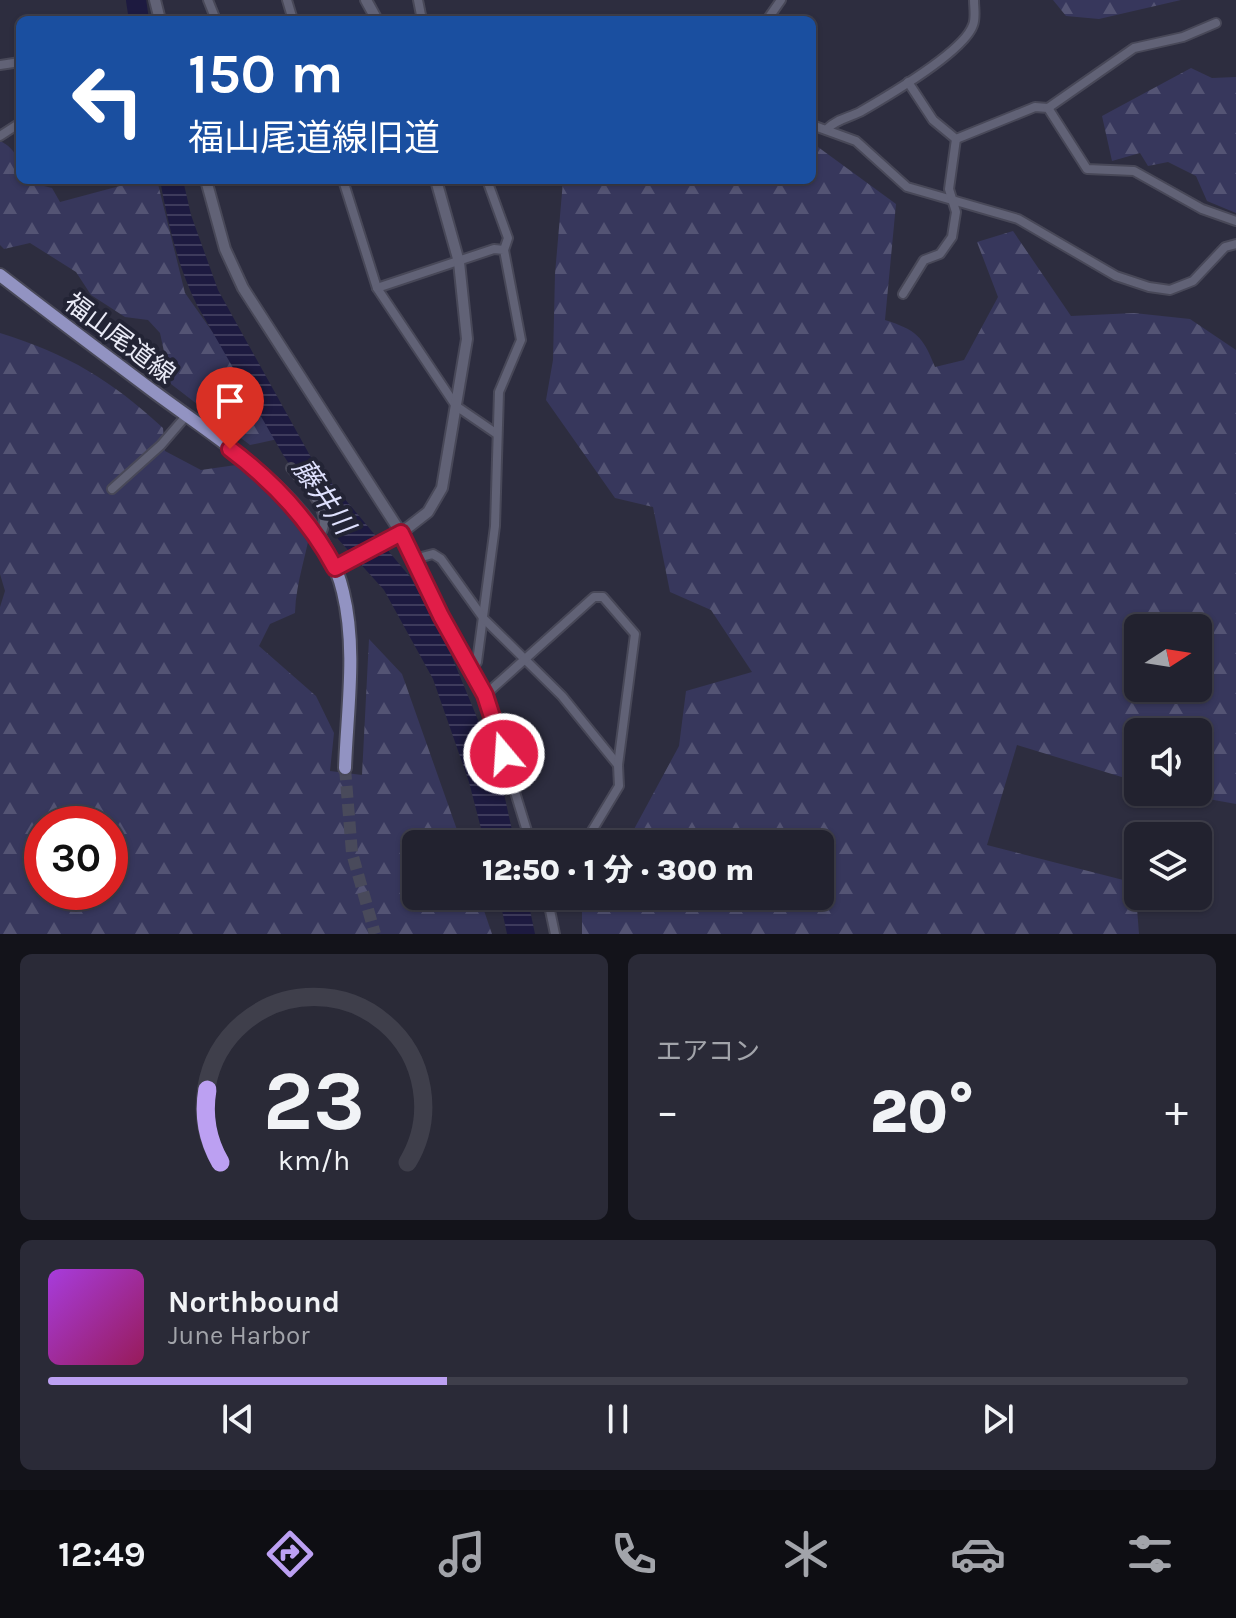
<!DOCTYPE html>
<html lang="ja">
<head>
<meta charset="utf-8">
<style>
	body { margin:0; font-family:Karla,"Noto Sans JP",sans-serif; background:#2a2a37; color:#f1f3f6; height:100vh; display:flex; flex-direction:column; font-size:30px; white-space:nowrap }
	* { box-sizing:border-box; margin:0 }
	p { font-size:26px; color:#a2a4aa }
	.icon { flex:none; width:44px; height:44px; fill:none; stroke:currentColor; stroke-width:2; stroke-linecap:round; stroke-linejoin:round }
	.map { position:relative; height:934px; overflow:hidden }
	.details { display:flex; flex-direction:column; gap:20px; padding:20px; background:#13131a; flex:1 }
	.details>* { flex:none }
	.hud { position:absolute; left:16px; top:16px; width:800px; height:168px; border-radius:12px; box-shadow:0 2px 6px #0004,0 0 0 2px #3f3f4b; background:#1a4fa0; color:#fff; overflow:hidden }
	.needle { width:52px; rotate:78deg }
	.tools { position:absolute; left:1124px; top:614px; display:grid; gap:16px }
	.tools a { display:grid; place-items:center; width:88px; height:88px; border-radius:12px; background:#22222f; box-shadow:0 2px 6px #0004,0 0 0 2px #3f3f4b; font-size:40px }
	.speed { position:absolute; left:24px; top:806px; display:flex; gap:16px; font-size:40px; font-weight:700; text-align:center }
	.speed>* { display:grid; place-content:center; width:104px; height:104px; border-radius:50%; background:#22222f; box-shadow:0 2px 6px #0004,0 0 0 2px #3f3f4b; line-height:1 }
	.speed .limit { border:12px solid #d22; background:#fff; color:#111 }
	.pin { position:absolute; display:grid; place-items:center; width:68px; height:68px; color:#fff; margin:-82px -34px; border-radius:50% 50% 50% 0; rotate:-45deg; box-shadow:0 0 8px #0007 }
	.pin .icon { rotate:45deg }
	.me { position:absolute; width:88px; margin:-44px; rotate:342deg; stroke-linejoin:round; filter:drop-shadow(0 0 6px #0008) }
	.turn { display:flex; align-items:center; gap:28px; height:168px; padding:0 40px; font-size:36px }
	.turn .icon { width:104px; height:104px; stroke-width:2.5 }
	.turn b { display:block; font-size:56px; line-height:68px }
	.big { font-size:60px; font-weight:800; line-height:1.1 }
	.details .widget { flex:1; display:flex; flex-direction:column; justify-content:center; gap:12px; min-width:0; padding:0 28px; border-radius:12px; background:#2a2a37 }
	.details .dial { align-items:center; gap:0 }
	.dial svg { height:208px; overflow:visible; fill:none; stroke:#3f3f4b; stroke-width:7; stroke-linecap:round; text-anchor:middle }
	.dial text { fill:#f1f3f6; stroke:none }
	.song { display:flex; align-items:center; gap:24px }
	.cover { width:96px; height:96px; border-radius:12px; background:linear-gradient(135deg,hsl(280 70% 55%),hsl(330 70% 35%)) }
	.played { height:8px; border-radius:4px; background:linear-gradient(90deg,#bca0f2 35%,#3f3f4b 35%) }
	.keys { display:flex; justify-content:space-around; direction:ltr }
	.heat { display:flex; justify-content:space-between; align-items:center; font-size:44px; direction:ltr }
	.details .tiles { flex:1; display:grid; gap:20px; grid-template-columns:1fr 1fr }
	.widget:last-child { grid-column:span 2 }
	.trip { position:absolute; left:402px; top:830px; width:432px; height:80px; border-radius:12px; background:#22222f; box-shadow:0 2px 6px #0004,0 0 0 2px #3f3f4b; font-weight:800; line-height:80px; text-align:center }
	.tabs { display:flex; height:128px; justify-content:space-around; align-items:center; background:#0e0e13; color:#a2a4aa }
	.tabs .icon { width:56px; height:56px }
	.tabs .current { color:#bca0f2 }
	.tabs b { font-size:36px; color:#f1f3f6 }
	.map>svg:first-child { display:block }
	.forest { fill:url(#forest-firs); fill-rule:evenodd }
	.water { fill:url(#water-rules) }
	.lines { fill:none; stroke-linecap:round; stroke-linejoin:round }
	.river { stroke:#1d1a40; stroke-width:20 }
	.primary-tunnel { stroke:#494a5b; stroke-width:12; stroke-dasharray:12 6; stroke-linecap:butt }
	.minor-casing { stroke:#484858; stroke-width:12 }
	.tertiary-casing { stroke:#484858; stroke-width:14 }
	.primary-casing { stroke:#484858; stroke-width:16 }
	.minor { stroke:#616276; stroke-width:8 }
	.tertiary { stroke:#616276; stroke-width:10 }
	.primary { stroke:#9293c2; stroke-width:12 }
	.route-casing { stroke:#92132f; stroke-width:20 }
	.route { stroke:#e11d48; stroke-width:14 }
	.labels { text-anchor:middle; stroke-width:8; stroke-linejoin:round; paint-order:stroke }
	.street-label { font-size:26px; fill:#eaebf7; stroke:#232435 }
	.water-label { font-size:28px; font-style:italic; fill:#dee0fd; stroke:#232435 }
</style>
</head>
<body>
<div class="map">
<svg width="1236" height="934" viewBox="0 0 1236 934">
	<defs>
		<pattern id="forest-firs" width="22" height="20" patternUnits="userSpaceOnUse" patternTransform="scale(2)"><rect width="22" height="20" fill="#37375c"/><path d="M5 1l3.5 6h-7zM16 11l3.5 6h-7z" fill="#545474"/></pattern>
		<pattern id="water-rules" width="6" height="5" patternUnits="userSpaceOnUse" patternTransform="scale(2)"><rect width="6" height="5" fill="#1d1a40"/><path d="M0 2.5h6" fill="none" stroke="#3e3b5c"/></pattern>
	</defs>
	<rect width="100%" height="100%" fill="#2d2d3f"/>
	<g class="forest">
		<polygon points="1053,0 1181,0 1099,19 1066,16"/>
		<polygon points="1191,68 1212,78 1236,77 1236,213 1207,201 1196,176 1168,162 1148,166 1140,153 1112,161 1102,116"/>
		<path d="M0 141C17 149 20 162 20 180L52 188 60 202 142 180H157L185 293 287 437 250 445 171 384 160 333 148 320 125 317 91 295 76 272 30 243 4 249 0 245Z"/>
		<path d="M818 147 896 204 885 320C916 330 923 336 935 367L964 360 998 297 977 242 1013 231 1071 316 1134 313 1190 319 1236 350V804L1170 792H1198V732H1138V782L1017 745 987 845 1135 883 1139 934H582V912L593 896H820V844H626L679 746 686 691 752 672 711 610 670 592 653 507 615 498 546 400 553 360 555 274 563 181 812 180V148ZM1198 628V688H1138V628Z"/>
		<path d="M0 333C68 354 111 380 163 428L165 451 201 470 243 464 312 519C308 552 296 580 295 613L270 624 259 646 316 696 334 733 330 771 362 775 369 639 402 674 462 844H416V896H479L492 934H0V607L5 591 0 574ZM42 824H110V892H42Z"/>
	</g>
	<g class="water">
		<path d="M160 180H183L191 215 218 290 313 461 411 578 452 657 499 771 515 844H485L469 782 433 679 384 590 338 539 282 453 197 305C177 265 168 223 160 180Z"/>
		<polygon points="499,896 527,896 535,934 507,934"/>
	</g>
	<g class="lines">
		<polyline class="river" points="136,0 139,20"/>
		<polyline class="primary-tunnel" points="345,768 352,853 375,934"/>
		<g class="minor-casing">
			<g id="minor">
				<polyline points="208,0 216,20"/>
				<polyline points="287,0 293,20"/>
				<polyline points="418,0 422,20"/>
				<polyline points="767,20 781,0"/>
				<polyline points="0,65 20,62"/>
				<polyline points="908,82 933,120 956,139 1035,107 1048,108 1087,169 1134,171 1202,209 1236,221"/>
				<polyline points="1048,108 1134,48 1183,37 1216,23"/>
				<polyline points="812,125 856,141 907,187 1018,219 1116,276 1149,287 1170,290 1193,281 1225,247 1236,244"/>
				<path d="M827 129C837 119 848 118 860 112 886 97 964 52 973 25 976 18 974 8 974 0"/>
				<polyline points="0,136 20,123"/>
				<polyline points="343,180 377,288 456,406 497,434"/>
				<polyline points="487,180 508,238 504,250"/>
				<polyline points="377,288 494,249 504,250 521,340 499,392 495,526 477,662 471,671"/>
				<polyline points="903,294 924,260 940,254 952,237 956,212 949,189 956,139"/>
				<path d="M291 468C306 484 337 517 318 537"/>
				<polyline points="112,489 161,445 186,416"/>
				<polyline points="401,533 441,616 485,695 531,844"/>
				<polyline points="414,559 433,554 441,559 484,619 562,696 618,765"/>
				<polyline points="485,695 594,597 603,597 635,634 618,765 619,786 584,844"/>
				<polyline points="547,896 555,934"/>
			</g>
		</g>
		<g class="tertiary-casing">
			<g id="tertiary">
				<polyline points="155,0 160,20"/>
				<polyline points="366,0 377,20"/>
				<polyline points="206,180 225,249 243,288 401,533"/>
				<polyline points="335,568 401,533 428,512 442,488 467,339 459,262 436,180"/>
			</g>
		</g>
		<g class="primary-casing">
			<path id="primary" d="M0 275C48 312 97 349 145 385 217 440 321 498 343 592 357 649 347 711 345 768"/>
		</g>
		<use href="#minor" class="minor"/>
		<use href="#tertiary" class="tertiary"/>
		<use href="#primary" class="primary"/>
	</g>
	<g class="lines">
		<g class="route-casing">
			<path id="route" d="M230 449C274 482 309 519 335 568L401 533 441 616 485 695 504 754"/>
		</g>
		<use href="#route" class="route"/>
	</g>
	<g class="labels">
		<g class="street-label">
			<text transform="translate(120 338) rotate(37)" y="9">福山尾道線</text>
		</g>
		<g class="water-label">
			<text transform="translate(324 496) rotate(55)" y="10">藤井川</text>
		</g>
	</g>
</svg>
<div class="tools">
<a><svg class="needle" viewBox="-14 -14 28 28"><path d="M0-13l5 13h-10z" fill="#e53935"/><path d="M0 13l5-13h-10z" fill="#a2a4aa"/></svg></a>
<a><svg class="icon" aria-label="sound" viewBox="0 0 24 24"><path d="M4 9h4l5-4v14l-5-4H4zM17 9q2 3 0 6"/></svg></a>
<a><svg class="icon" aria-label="layers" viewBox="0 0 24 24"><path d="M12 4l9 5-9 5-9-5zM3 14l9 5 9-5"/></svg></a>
</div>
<div class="speed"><div class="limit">30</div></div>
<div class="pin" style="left:230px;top:449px;background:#d93025"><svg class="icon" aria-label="arrive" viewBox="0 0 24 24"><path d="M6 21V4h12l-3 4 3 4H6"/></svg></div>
<svg class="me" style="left:504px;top:754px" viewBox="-20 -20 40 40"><circle r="17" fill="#e11d48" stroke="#fff" stroke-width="3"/><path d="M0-11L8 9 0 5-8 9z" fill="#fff"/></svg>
<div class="trip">12:50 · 1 分 · 300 m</div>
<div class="hud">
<div class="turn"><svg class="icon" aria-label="left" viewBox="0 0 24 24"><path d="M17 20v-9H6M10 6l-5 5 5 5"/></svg><div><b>150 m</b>福山尾道線旧道</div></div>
</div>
</div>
<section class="details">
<div class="tiles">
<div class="widget dial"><svg viewBox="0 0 100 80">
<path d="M14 69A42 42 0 1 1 86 69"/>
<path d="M14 69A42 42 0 0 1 9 41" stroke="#bca0f2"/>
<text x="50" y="56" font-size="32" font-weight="700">23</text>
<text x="50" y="72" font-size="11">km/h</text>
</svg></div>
<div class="widget"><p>エアコン</p>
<div class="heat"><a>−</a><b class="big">20°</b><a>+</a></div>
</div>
<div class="widget">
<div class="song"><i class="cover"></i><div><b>Northbound</b><p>June Harbor</p></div></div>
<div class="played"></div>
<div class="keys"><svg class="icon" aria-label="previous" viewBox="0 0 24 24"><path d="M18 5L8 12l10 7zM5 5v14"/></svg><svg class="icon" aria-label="pause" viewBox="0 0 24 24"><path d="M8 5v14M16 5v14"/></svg><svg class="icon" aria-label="next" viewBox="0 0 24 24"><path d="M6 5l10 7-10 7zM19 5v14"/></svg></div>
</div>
</div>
</section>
<nav class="tabs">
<b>12:49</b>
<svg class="icon current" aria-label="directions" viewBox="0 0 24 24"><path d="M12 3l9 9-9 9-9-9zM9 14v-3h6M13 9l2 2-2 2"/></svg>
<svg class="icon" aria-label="music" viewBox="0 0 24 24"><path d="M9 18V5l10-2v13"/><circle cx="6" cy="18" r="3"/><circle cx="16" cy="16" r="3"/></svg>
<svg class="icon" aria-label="phone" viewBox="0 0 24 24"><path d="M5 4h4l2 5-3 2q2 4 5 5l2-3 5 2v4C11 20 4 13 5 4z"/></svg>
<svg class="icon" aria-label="climate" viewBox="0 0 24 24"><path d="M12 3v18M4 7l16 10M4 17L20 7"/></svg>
<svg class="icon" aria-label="car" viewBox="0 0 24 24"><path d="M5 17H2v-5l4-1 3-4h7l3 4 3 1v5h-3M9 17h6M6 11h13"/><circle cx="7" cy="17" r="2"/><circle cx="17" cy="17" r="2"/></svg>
<svg class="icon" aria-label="filters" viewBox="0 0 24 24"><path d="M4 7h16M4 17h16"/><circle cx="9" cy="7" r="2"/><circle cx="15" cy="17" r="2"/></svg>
</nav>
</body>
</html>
